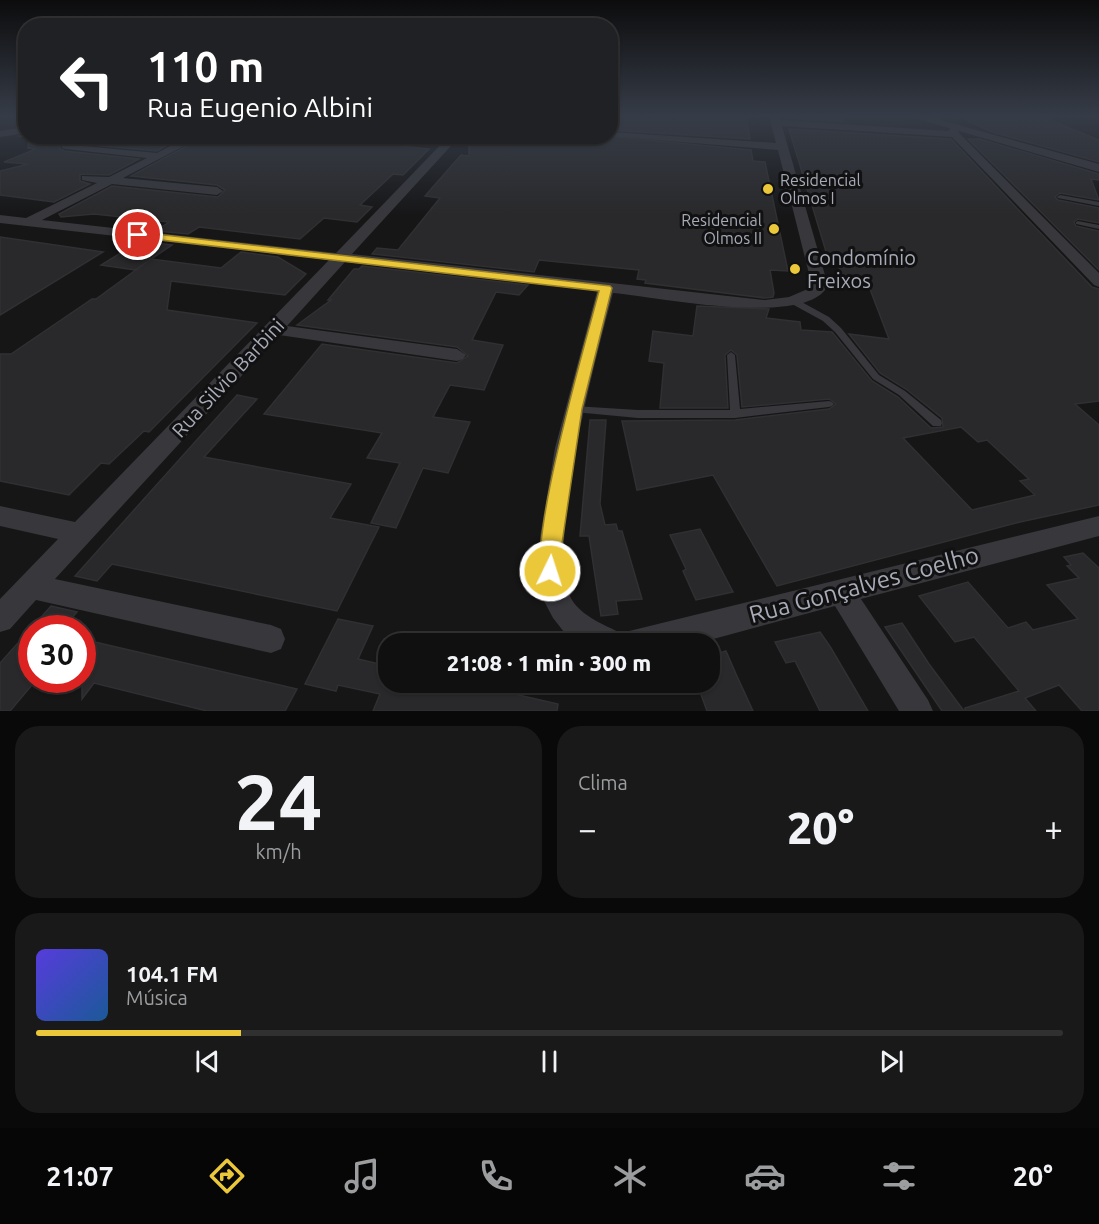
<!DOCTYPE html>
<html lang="pt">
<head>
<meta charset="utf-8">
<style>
	body { margin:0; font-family:Ubuntu,sans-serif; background:#19191a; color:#f1f3f6; height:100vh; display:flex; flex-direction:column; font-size:22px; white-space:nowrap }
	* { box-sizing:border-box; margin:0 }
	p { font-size:20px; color:#9c9d9f }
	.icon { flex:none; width:33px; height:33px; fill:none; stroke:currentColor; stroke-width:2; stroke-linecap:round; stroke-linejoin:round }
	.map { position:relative; height:711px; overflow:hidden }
	.sheet { display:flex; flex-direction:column; gap:15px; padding:15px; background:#090909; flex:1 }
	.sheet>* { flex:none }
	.banner { position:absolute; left:18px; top:18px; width:600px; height:126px; border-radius:24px; box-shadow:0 2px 4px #0004,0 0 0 2px #303031; background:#202124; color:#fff; overflow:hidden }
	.speed { position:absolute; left:18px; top:615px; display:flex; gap:12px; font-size:30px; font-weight:700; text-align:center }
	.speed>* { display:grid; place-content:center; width:78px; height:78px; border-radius:50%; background:#101011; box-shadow:0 2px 4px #0004,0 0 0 2px #303031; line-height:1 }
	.speed .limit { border:9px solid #d22; background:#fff; color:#111 }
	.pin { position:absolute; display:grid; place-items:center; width:51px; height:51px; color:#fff; margin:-26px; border:3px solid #fff; border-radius:50%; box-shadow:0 2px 6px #0007 }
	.me { position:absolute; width:66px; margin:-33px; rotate:4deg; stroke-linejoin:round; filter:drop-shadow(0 0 4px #0008) }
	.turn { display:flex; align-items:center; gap:21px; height:126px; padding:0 30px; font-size:27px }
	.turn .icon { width:78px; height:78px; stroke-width:2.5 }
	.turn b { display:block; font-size:42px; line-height:51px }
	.big { font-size:45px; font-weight:800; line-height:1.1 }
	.sheet .card { flex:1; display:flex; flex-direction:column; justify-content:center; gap:9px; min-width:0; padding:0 21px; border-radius:24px; background:#19191a }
	.sheet .dial { align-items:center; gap:0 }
	.dial b { font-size:78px; line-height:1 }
	.song { display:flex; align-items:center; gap:18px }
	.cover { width:72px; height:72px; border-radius:9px; background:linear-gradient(135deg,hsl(250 70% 55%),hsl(210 70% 35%)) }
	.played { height:6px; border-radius:3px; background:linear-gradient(90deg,#ebc73a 20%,#303031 20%) }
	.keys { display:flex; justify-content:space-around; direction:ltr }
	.heat { display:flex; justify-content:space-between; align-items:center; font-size:33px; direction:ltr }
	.sheet .tiles { flex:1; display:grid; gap:15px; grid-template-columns:1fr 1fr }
	.card:last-child { grid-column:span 2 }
	.trip { position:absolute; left:378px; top:633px; width:342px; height:60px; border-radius:24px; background:#101011; box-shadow:0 2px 4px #0004,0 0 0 2px #303031; font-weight:800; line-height:60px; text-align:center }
	.tab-bar { display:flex; height:96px; justify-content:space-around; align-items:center; background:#060607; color:#9c9d9f }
	.tab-bar .icon { width:42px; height:42px }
	.tab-bar .selected { color:#ebc73a }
	.tab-bar b { font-size:27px; color:#f1f3f6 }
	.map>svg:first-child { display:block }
	.building { fill:#29292b; stroke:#303033; stroke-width:1.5; fill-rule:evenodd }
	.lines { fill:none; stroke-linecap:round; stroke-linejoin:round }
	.service { fill:#37373c; fill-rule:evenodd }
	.minor { fill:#37373c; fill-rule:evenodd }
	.tertiary { fill:#37373c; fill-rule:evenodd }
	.route { fill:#ebc73a; stroke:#998126; stroke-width:1.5 }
	.poi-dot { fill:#ebc73a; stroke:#111112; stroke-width:2 }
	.labels { text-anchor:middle; stroke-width:6; stroke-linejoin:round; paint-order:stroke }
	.far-poi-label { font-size:16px; fill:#a8abb7; stroke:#111112; text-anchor:start }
	.poi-label { font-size:20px; fill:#a8abb7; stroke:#111112; text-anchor:start }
	.street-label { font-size:20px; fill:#a8abb7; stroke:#111112 }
	.near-street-label { font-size:24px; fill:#a8abb7; stroke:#111112 }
</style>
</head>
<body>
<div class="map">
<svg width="1099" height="711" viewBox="0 0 1099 711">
	<rect width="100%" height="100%" fill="#161617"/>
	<g class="building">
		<polygon points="610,116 639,116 638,118 674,121 675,116 746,116 750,139 610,130"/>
		<polygon points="786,116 841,116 844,122 786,118"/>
		<polygon points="958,116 1040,116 1099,140 1099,162 992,132"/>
		<path d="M789 129 951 139 1092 287 1099 289V401L1075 404 1099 425V505L1020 522 777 586 713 475 637 490 622 421 735 420 829 409 836 404 829 399 742 407 737 355 731 350 725 355 728 408H660L664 363 649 361 653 331 693 336 697 306 769 309 766 318 800 322 801 330 832 332 872 381 898 397 931 428 943 427 942 418 906 389 880 373 849 334 889 339 868 284 851 282 848 275 841 274 836 258 827 255ZM961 427 978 442 987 440 1029 479 1020 481 1035 495 972 510 903 438Z"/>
		<polygon points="26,135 26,136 183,136 157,151 60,142 60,149 65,151 139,159 109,175 80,174 80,181 90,184 54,202 0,195 0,171 28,164 4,162 36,149 28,148 29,137 18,136"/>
		<polygon points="205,136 311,136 429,149 403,175 393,174 360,205 372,207 357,222 324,218 300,239 199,227 188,234 156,231 169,222 94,214 61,217 59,214 112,186 218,197 225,190 217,185 131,176"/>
		<polygon points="476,136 604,136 751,150 753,161 765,162 788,271 770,270 774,293 773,297 765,298 645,283 646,280 637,279 639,270 539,260 534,272 372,254 377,248 398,250 440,198 425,196 461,155 469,156 469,144"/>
		<polygon points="968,139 980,139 1099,174 1099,180 1091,179 1099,200 1060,193 1055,197 1058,200 1099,208 1099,223 1078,219 1074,222 1076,226 1099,231 1099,270"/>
		<polygon points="0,237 103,252 0,315"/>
		<polygon points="140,241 172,245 135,270 101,265"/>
		<polygon points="241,252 278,257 306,274 285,295 171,281 167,310 257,323 149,432 144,431 109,464 101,463 69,495 0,481 0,354 11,354 92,299 96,299 151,259 221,268"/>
		<polygon points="362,266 528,285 519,295 496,292 472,340 503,345 484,390 450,385 433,417 470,422 448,473 423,468 396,528 371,523 400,463 367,458 382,433 264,414 322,344 457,363 468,356 457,347 297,325 331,300 328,300 354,269 359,269"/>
		<polygon points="237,395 257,399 204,457 351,484 330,518 379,527 337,611 112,564 97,581 75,576"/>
		<polygon points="590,420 606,420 600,504 605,525 616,524 618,531 622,531 642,599 616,601 618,614 601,616 589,536 580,536"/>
		<polygon points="700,529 733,592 696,600 683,571 686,569 670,535"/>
		<polygon points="1083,553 1099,568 1099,711 1082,711 1059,685 1025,698 1036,711 965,711 965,708 1019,691 974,637 955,642 919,596 968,582 1008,628 1026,622 1033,630 1078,619 1047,585 1079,578 1067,566 1071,565 1064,557"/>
		<polygon points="51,606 77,612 63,628 32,628 32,685 10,711 0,711 0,663"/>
		<polygon points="338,619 373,626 358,659 388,666 388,682 463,682 558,704 557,711 373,711 380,694 338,685 336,691 305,684"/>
		<polygon points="902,623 929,664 964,711 942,711 885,627"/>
		<polygon points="820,632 831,648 868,711 820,711 795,661 786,663 775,642"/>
		<polygon points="82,639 297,689 285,711 207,711 94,683 82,699"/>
		<polygon points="726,651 736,674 753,711 707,711 699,689 705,688 703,682 710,682 710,656"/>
	</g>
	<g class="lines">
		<g class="service">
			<polygon points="1060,195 1099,202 1099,206 1058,198 1057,197"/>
			<polygon points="1078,221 1099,225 1099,229 1076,224 1076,222"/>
			<polygon points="792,300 798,300 829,317 841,328 879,375 905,391 941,420 942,423 941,426 933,426 899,395 873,379 835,332 823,321 792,304 791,302"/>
			<polygon points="731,352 735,355 740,409 829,401 832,402 834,404 832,406 829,407 735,418 638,418 574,412 570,411 569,409 570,407 574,406 638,410 730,410 727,355"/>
		</g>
		<g class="minor">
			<path d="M769 116H779L780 120 948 131 953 126H959V133L1099 273V287L1094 285 952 137 782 126 827 282 825 290C797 326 656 297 613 293 598 350 543 552 572 600 582 616 604 625 621 633L1099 516V536L861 599 928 700 933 711H899L835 606 695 644H582L564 632 553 618 544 601 539 574 540 537 555 448 597 291 345 262 287 326 457 349 466 355 463 359 457 361 279 335 55 579 271 625 281 629 285 639 281 649 271 653 36 600 10 629 0 632V599L58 539 0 526V506L75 522 329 260 0 223V215L26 218 97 183 82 180V176L109 177 147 158 66 149 62 148V144L157 153 189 136H203L123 178 217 187 223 191 217 195 112 184 42 220 336 253 449 136H460L352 254 765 300 789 297 810 288 811 282 778 150 606 136H610V132L776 143Z"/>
			<polygon points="26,127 26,133 0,137 0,131"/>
		</g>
		<polygon class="tertiary" points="908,116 926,116 1099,164 1099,172"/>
	</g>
	<linearGradient id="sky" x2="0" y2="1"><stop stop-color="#0c0c0d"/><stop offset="0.54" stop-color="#363c47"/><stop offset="1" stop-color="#363c47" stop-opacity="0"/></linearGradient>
	<rect width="1099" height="215" fill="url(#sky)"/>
	<path class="route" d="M138 232 610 286 612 288 582 409 557 577 550 580 543 577C527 543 587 337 599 291L135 237 133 235Z"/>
	<g class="poi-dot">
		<circle cx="768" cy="189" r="6"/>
		<circle cx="774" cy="229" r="6"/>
		<circle cx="795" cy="269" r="6"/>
	</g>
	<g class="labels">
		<g class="far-poi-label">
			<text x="780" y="186">Residencial<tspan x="780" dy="18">Olmos I</tspan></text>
			<text x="762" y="226" text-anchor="end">Residencial<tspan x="762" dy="18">Olmos II</tspan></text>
		</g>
		<g class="poi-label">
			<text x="807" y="265">Condomínio<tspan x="807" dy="23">Freixos</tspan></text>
		</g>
		<g class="street-label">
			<text transform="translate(228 378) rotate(-47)" y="7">Rua Silvio Barbini</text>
		</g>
		<g class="near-street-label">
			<text transform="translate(864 585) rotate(-15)" y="8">Rua Gonçalves Coelho</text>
		</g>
	</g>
</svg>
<div class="speed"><div class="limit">30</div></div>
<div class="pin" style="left:138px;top:235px;background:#d93025"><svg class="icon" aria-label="arrive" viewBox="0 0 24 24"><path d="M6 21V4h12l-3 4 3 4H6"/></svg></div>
<svg class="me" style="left:550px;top:571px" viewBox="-20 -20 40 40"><circle r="17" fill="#ebc73a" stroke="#fff" stroke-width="3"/><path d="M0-11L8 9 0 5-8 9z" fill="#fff"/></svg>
<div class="trip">21:08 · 1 min · 300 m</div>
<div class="banner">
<div class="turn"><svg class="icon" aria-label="left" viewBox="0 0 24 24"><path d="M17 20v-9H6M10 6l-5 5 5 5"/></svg><div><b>110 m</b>Rua Eugenio Albini</div></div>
</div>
</div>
<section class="sheet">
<div class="tiles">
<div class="card dial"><b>24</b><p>km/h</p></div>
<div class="card"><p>Clima</p>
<div class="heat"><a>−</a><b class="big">20°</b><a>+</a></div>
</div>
<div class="card">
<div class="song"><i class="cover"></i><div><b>104.1 FM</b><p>Música</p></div></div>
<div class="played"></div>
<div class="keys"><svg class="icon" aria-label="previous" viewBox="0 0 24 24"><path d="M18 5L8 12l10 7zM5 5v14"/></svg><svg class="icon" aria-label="pause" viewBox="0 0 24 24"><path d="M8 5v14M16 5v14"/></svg><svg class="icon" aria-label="next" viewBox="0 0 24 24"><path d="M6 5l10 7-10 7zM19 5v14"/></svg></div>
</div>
</div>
</section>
<nav class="tab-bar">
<b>21:07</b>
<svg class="icon selected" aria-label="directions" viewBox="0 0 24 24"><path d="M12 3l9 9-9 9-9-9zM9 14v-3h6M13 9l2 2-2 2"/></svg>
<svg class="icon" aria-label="music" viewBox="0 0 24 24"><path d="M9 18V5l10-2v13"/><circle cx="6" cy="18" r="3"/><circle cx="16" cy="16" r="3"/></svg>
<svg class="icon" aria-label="phone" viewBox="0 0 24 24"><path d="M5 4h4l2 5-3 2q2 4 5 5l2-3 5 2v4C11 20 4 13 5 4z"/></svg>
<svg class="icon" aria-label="climate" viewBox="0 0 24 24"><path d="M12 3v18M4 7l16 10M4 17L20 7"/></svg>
<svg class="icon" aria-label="car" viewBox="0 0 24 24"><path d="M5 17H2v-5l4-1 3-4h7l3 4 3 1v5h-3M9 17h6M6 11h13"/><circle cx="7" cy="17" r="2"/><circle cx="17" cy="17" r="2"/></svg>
<svg class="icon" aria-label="filters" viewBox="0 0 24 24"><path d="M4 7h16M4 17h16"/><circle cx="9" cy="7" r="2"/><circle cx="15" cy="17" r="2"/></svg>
<b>20°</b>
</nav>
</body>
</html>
